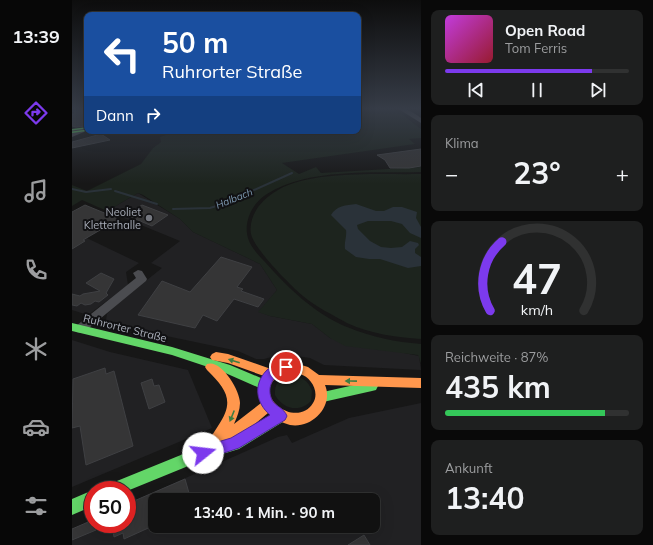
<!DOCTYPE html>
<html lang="de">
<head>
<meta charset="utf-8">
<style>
	body { margin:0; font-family:Mulish,sans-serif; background:#1e1f1f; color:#f1f3f6; height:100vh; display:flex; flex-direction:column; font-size:15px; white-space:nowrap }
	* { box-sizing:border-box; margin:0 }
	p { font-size:13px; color:#9c9d9f }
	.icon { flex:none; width:22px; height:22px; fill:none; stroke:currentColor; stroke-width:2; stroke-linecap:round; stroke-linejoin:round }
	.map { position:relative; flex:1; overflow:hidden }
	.drawer { display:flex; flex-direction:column; gap:10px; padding:10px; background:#090909; width:232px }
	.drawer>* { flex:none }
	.top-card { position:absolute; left:12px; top:12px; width:277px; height:122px; border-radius:8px; box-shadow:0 4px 16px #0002,0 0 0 1px #303131; background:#1a4fa0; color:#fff; overflow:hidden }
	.speed { position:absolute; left:12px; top:481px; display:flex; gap:8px; font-size:20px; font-weight:700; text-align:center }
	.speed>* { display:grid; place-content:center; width:52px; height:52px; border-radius:50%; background:#111; box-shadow:0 4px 16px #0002,0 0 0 1px #303131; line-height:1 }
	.speed .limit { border:6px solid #d22; background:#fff; color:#111 }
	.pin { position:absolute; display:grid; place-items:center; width:34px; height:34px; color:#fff; margin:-17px; border:2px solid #fff; border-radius:50%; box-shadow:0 1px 4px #0007 }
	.me { position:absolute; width:44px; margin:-22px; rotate:74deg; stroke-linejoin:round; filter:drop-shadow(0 0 3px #0008) }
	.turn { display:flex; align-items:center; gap:14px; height:84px; padding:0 12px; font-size:18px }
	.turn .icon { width:52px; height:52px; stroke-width:2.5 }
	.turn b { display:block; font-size:28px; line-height:34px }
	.then { display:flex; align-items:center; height:38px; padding:0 12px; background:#0003; gap:8px; font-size:15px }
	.big { font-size:30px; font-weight:700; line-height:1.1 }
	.drawer .tile { flex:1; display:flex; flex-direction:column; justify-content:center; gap:6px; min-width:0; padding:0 14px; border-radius:8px; background:#1e1f1f }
	.drawer .dial { align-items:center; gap:0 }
	.dial svg { height:104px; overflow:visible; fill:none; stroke:#303131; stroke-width:7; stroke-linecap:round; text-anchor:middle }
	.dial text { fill:#f1f3f6; stroke:none }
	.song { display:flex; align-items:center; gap:12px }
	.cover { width:48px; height:48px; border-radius:6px; background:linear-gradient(135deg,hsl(290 70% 55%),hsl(350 70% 35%)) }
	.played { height:4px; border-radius:2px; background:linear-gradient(90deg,#7c3aed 80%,#303131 80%) }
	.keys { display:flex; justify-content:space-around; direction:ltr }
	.heat { display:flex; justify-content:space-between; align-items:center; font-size:22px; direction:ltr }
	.charge { height:6px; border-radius:3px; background:linear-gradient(90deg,#34c759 87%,#303131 0) }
	.trip { position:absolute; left:76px; top:493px; width:232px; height:40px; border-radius:8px; background:#111; box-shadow:0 4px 16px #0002,0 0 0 1px #303131; font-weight:700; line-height:40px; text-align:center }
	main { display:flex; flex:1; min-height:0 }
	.dock { display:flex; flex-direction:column; width:72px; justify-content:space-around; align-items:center; background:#070707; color:#9c9d9f }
	.dock .icon { width:28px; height:28px }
	.dock .selected { color:#7c3aed }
	.dock b { font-size:18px; color:#f1f3f6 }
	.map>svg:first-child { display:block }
	.built { fill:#212123; fill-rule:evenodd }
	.green { fill:#1d241e }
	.water { fill:#2a3239 }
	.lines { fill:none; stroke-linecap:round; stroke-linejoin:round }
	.stream { stroke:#2a3239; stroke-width:2 }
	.building { fill:#353536; stroke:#3f4043 }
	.street { fill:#4b4c50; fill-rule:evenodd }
	.fast { fill:#63d668; fill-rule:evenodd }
	.slow { fill:#ff974d; fill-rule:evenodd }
	.tram { stroke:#4b4c4f; stroke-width:1 }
	.oneway { fill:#3e7d42 }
	.route { fill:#7c3aed; stroke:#51269a }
	.poi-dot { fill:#757880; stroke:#111113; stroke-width:1.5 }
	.labels { text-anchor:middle; stroke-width:4; stroke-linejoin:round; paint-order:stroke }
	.far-water-label { font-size:10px; font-style:italic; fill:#7f9bb3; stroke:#111113 }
	.poi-label { font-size:11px; fill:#a8adb8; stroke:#111113; text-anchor:end }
	.street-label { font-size:11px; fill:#a8adb8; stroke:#111113 }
</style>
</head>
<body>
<main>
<nav class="dock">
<b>13:39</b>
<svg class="icon selected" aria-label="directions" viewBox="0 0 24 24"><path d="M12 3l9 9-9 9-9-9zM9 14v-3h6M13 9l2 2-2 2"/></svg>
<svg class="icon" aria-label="music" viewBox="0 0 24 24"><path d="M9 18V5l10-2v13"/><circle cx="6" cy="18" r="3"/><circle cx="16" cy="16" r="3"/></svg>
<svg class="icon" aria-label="phone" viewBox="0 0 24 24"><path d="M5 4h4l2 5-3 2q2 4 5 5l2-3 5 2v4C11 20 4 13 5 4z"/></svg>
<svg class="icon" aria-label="climate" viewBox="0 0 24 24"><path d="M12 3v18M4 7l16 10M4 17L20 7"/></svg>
<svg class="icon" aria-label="car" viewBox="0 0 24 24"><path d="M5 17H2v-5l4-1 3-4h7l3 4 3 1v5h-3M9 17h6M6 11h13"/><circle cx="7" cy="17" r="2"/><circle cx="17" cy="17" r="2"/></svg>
<svg class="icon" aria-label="filters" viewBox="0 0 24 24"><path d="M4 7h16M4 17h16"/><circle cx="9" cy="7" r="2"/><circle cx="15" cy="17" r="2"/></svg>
</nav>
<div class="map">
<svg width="349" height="545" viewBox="0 0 349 545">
	<rect width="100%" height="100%" fill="#171717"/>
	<g class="built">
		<polygon points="66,193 108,219 121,232 188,264 205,290 187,312 198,316 240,324 258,338 347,356 349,370 252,365 238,358 211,354 192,359 184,359 166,351 85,334 34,320 35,314 40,308 90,268 79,263 108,241 35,211"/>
		<polygon points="0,231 67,263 54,272 56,285 16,315 0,310"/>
		<polygon points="0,340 38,352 116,370 140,428 0,487"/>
		<path d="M349 403V545H0V529L21 519V524H55V504L206 437 215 435 220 443 277 418ZM83 500H301V526H83Z"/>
	</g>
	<g class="green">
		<path d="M286 108 319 109 327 112 349 129V138L337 139 343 144 210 163 227 174 244 167 249 173 349 167V172C303 173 235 168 195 194 180 203 170 223 177 241 180 248 187 256 193 262 216 288 243 314 275 327 299 337 324 342 349 344V363L346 355 273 346 258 338 240 324 198 316 186 312 205 290 188 264 121 232 108 219 71 195 66 193 35 211 10 200 0 206V185L15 191 69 164 81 148 89 142 88 137 105 131H286Z"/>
		<path d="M349 174V339C324 337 298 334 275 323 261 315 244 307 231 296 219 286 182 249 179 234 176 215 190 199 206 190 240 170 309 175 349 174Z"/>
		<path d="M218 376C229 376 236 380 240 391L239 401C227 413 211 409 203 395 202 384 207 378 218 376Z"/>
	</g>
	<path class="water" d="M284 204 304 211H312L321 207H330L345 212 344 218 349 227V238L338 233 330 224 319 221H296L285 225 286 229 298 241 309 247 319 248 330 247 338 241 346 243 347 245 343 249V253L349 257V266L336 268 308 259H297L284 257 273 249C272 242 275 237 274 230L259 215C264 206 274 205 284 204Z"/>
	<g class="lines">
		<g class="stream">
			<polyline points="0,189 14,192 39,189"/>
			<polyline points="43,191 85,204"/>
			<polyline points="101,209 138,208 151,204 220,173"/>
		</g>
	</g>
	<g class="building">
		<polygon points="5,108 15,108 15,126 4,127 0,126 0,114 3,114 2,111 6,111"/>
		<polygon points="29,134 38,140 0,148 0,142"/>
		<polygon points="349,149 349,166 337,168 318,168 313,160 305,155"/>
		<polygon points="13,205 47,219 11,240 13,241 0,249 0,212"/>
		<polygon points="70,205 96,215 80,226 54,215"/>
		<polygon points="149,257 180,267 165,287 171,289 169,291 192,299 186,307 162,299 145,321 131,315 123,328 66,315 90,281 118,292"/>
		<polygon points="29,273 42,279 34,293 36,295 27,302 23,301 19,304 13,305 9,303 5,306 0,305 0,294 8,296 11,294 28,291 14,283"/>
		<polygon points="33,368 34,374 42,371 61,446 14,465 8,426 0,428 1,379"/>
		<polygon points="80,379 82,386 87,385 93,402 77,409 69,383"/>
		<polygon points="113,479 119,500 83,500 83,525 52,539 51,533 42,537 40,524 55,524 55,504"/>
		<polygon points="21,520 24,530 0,540 0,529"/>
		<polygon points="292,535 298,545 276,545"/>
	</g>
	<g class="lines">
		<g class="street">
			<path d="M325 108C334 108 341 112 349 118V123Z"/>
			<polygon points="9,128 13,128 12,132 0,137 0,133"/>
			<polygon points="66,270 70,271 75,279 74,281 12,332 8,333 4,332 2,329 4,326 64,278 61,273"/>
		</g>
		<g class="fast">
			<polygon points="15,127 15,131 0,133 0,129"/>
			<polygon points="0,323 100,347 158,365 196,381 198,385 196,389 192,390 151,372 100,355 0,331"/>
			<polygon points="300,381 304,382 306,386 304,390 300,391 251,402 247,401 245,397 247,393 251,392"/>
			<polygon points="209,410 214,412 215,416 214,420 167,449 131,460 55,491 55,490 33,490 35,485 40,483 131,446 159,438"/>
			<polygon points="21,490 21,506 0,515 0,499"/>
		</g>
		<path class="slow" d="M144 352 156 354 199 369 214 362 223 363 236 367 247 375 349 378V388L253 385C262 406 240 429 218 425 210 423 202 418 196 413L177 429 143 449 138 447 136 442C139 436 143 431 146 426 163 401 155 390 135 370L133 367 135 364C149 359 168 390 168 403 168 410 165 417 162 424L189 403C184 393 185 385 192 376L156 363 140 360 138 357 140 354ZM215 372C219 372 224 372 228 374 239 377 248 392 241 403 226 428 184 400 202 380 205 376 211 374 215 372Z"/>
		<polyline class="tram" points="0,131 15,129"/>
	</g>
	<defs><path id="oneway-solid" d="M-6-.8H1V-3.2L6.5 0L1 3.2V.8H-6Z"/></defs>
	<g class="oneway">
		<use href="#oneway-solid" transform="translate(162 361) rotate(-163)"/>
		<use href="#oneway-solid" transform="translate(279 381) rotate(-179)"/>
		<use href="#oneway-solid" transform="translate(160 416) rotate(112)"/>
	</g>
	<linearGradient id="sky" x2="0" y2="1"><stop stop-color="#0d0d0d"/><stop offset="0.59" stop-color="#363c47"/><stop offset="1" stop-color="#363c47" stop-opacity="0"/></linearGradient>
	<rect width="349" height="184" fill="url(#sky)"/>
	<path class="route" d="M214 362 218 364 220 367C218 372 214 371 210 373 199 378 195 389 200 400 203 406 212 408 215 416L213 420 167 448 131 460 126 458 124 453 126 448 159 438 198 415C184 403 181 385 194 371 199 366 207 364 214 362Z"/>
	<circle class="poi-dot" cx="77" cy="218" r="4"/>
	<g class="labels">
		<g class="far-water-label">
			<text transform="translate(162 198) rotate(-22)" y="4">Halbach</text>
		</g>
		<g class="poi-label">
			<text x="69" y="216">Neoliet<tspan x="69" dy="13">Kletterhalle</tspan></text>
		</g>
		<g class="street-label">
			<text transform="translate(53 328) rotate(14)" y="4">Ruhrorter Straße</text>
		</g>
	</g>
</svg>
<div class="speed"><div class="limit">50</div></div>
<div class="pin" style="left:214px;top:367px;background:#d93025"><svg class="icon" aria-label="arrive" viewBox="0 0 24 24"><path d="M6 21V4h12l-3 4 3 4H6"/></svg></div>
<svg class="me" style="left:131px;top:453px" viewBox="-20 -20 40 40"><circle r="19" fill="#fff"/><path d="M0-13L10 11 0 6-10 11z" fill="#7c3aed"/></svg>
<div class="trip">13:40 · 1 Min. · 90 m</div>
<div class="top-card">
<div class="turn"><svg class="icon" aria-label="left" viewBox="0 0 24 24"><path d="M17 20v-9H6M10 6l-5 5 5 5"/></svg><div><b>50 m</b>Ruhrorter Straße</div></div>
<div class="then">Dann<svg class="icon" aria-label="right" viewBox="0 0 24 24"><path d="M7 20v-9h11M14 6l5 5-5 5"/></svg></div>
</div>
</div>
<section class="drawer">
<div class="tile">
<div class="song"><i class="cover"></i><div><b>Open Road</b><p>Tom Ferris</p></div></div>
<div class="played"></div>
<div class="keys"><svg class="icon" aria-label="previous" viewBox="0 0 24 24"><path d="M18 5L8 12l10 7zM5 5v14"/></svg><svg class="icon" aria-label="pause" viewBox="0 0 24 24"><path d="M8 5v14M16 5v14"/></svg><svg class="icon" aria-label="next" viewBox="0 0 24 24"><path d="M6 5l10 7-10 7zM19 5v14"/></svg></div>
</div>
<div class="tile"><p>Klima</p>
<div class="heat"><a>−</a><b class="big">23°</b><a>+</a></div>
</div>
<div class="tile dial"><svg viewBox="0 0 100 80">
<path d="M14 69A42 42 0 1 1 86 69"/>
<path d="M14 69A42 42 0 0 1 23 16" stroke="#7c3aed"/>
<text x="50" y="56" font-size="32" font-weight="700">47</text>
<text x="50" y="72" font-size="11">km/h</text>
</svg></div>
<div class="tile"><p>Reichweite · 87%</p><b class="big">435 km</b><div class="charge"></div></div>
<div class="tile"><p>Ankunft</p><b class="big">13:40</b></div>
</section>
</main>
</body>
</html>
